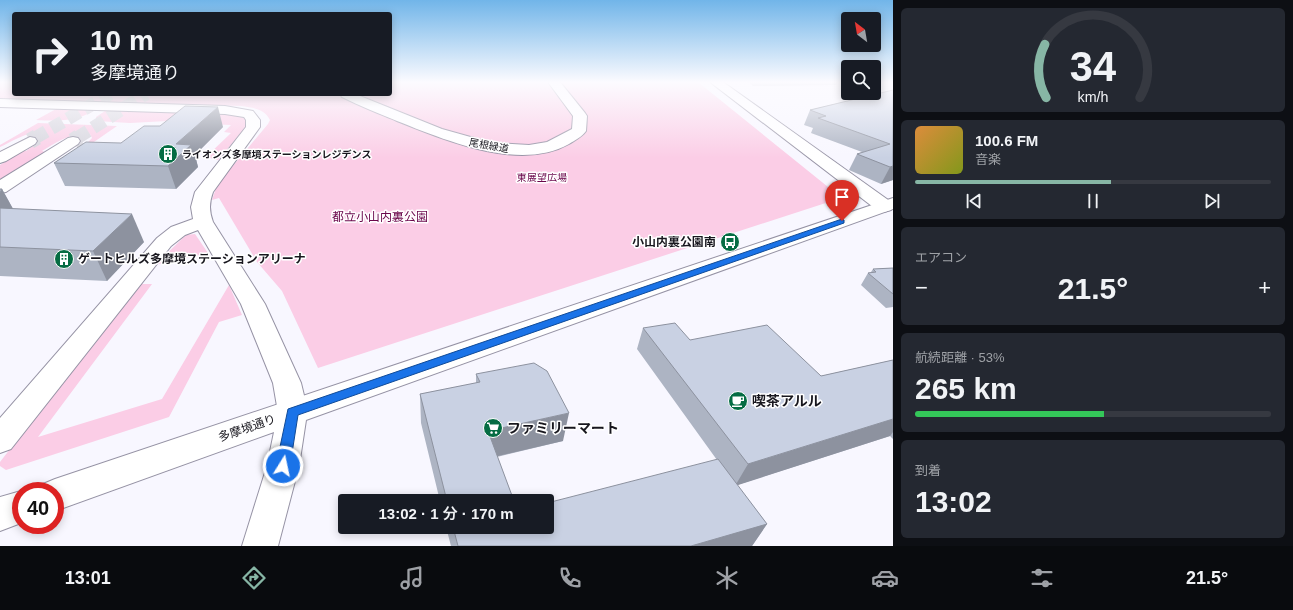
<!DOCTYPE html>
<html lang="ja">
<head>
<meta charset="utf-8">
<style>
	body { margin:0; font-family:Arial,"Noto Sans JP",sans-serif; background:#242831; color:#f1f3f6; height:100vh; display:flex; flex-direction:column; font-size:15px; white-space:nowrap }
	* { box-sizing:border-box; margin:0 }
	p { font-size:13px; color:#9ea1a6 }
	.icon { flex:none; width:22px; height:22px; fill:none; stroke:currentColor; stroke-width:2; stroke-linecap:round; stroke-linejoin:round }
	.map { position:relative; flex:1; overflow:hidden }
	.sheet { display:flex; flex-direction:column; gap:8px; padding:8px; background:#0d0f14; width:400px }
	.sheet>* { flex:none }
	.banner { position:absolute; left:12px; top:12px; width:380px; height:84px; border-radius:4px; box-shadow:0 2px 10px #0003; background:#171b24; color:#f1f3f6; overflow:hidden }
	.needle { width:26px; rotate:329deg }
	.buttons { position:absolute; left:841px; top:12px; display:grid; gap:8px }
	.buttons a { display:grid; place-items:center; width:40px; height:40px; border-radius:4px; background:#171b24; box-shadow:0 2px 10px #0003; font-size:20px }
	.speed { position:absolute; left:12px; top:482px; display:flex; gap:8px; font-size:20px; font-weight:700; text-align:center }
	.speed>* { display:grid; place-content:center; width:52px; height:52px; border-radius:50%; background:#171b24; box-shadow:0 2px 10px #0003; line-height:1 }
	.speed .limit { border:6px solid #d22; background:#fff; color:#111 }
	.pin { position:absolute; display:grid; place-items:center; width:34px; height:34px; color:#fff; margin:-41px -17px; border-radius:50% 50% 50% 0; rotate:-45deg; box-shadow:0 0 4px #0007 }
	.pin .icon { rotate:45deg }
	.me { position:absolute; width:44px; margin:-22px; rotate:10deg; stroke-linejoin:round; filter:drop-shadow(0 0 3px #0008) }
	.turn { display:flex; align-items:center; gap:14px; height:84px; padding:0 12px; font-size:18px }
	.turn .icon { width:52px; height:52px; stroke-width:2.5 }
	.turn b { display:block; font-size:28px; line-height:34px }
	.big { font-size:30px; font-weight:600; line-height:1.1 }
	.sheet .card { flex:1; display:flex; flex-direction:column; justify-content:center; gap:6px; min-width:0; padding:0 14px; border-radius:6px; background:#242831 }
	.sheet .dial { align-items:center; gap:0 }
	.dial svg { height:104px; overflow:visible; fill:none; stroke:#363941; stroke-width:7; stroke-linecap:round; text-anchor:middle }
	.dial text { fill:#f1f3f6; stroke:none }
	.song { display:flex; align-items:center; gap:12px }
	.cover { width:48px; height:48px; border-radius:6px; background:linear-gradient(135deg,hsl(30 70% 55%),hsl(70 70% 35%)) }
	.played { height:4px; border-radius:2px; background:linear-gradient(90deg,#87b6a5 55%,#363941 55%) }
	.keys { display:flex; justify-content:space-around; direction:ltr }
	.heat { display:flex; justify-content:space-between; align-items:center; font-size:22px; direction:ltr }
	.charge { height:6px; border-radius:3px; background:linear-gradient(90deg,#34c759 53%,#363941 0) }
	.trip { position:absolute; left:338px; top:494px; width:216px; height:40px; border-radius:4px; background:#171b24; box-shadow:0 2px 10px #0003; font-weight:600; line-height:40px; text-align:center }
	.tabs { display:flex; height:64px; justify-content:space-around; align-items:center; background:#090b0e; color:#9ea1a6 }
	.tabs .icon { width:28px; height:28px }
	.tabs .on { color:#87b6a5 }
	.tabs b { font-size:18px; color:#f1f3f6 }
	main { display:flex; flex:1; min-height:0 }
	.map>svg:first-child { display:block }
	.green { fill:#fbcde6 }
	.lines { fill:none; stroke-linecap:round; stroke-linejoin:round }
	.secondary-tunnel-far1 { stroke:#d6d5dd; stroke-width:13; stroke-dasharray:13 6; stroke-linecap:butt }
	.secondary-tunnel { stroke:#d6d5dd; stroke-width:16; stroke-dasharray:16 8; stroke-linecap:butt }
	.street-casing { stroke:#9693a5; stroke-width:2 }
	.secondary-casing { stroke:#9693a5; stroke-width:2 }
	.street { fill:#fff; fill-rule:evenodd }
	.secondary { fill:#fff; fill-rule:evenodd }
	.wall { fill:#adb4c3 }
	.shaded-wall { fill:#8d929f }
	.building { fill:#c9d1e3; stroke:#8d929f }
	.route { fill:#1a73e8; stroke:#114b97 }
	.labels { text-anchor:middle; stroke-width:3; stroke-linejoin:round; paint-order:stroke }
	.far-street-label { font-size:10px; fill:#18171e; stroke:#fff }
	.far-poi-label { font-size:10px; font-weight:bold; fill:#18171e; stroke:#fff; text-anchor:start }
	.far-park-label { font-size:10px; fill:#6a064b; stroke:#fff }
	.park-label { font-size:12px; fill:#6a064b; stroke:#fff }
	.poi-label { font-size:12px; font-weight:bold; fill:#18171e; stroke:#fff; text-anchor:end }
	.street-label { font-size:12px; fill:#18171e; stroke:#fff }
	.near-poi-label { font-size:14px; font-weight:bold; fill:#18171e; stroke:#fff; text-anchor:start }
</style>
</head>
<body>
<main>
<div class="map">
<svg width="893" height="546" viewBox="0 0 893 546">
	<rect width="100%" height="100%" fill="#f8f7ff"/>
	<g class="green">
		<path d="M0 82H14V94H390V82H698L838 195 835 200 318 368 282 291 257 262 219 198 212 200 217 185 268 124 270 120C264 108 253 108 241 106L0 99Z"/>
		<path d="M56 109 95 110C76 122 58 121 36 120Z"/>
		<polygon points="105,111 222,112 241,116 245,119 246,127 218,160 206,157 231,133 224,132 231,125 183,123 186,120 130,123 96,121 96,117"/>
		<path d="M38 123 117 126 78 153 92 138 90 134C74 131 55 143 42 151L45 152 0 179V165L23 151H26L47 136 46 133C31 129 13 141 0 147V145Z"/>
		<polygon points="195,234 208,253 155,265 186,235"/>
		<polygon points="138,284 152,284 38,437 162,399 229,285 242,315 219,322 169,417 6,470 0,466 0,462"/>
	</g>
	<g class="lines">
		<g class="secondary-tunnel-far1">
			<polyline points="35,138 110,94"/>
			<polyline points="77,138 146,94"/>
		</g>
		<g class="secondary-tunnel">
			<polyline points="30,141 37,137"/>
			<polyline points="73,141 79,137"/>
		</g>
		<g class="street-casing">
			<g id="street">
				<path d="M548 82H560L585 113 587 116 586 131C582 137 575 140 569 144 520 172 445 140 397 121 378 113 360 106 342 97L340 94H355L442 129 492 143 529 145 547 142 572 129 573 116Z"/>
				<polygon points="710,82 723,82 891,202 893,206 891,210 884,212 877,210"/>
				<path d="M0 99 225 106 253 111 260 120V127L213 192C209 203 209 211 213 222L265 304 301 383 308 412 303 420 293 424 283 420 278 412 273 383 241 304 198 230 185 235 171 246 11 449 0 453V418L157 238 171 227 193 219 191 207 195 192 246 127V120L244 117 225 114 0 107Z"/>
			</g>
		</g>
		<g class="secondary-casing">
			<g id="secondary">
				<polygon points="30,137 35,138 37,141 35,144 6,161 0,163 0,152"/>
				<polygon points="73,137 78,138 80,141 78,144 6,192 0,193 0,180 68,138"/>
				<polygon points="893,198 893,209 306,420 299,466 278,546 242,546 267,466 274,432 55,511 55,491 40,491 43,484 55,479"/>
				<polygon points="21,491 21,523 0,531 0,497"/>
			</g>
		</g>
		<use href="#street" class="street"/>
		<use href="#secondary" class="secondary"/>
	</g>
	<g class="wall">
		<polygon points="748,82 837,82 836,85 753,86"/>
		<polygon points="893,90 893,180 881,184 849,170 857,154 862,152 811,133 813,128 804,125 810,110"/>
		<polygon points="223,127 195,155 198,167 176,189 65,186 54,163 121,143"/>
		<polygon points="0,189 2,189 13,209 144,242 107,281 0,276"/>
		<polygon points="893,268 893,307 886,308 861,285 868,273 871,272 873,269"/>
		<polygon points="643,328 690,340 821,376 893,360 893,439 890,436 737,485 767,524 752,546 451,546 446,527 547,527 717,460 637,349"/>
		<polygon points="476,374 563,441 497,457 514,501 440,501 421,423 420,394 476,383"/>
	</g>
	<g class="shaded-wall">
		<polygon points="218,107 223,127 195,155 198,167 176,189 168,166 176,144"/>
		<polygon points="893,166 893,180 881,184 890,167"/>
		<polygon points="2,189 17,216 0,220 0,193"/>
		<polygon points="132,214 144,242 107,281 93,251"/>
		<polygon points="569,413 563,441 485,459 488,431"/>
		<polygon points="893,419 893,432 890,436 735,486 748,464"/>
		<polygon points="767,524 752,546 691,546"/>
	</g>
	<g class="building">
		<polygon points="893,90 893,166 890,167 857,154 890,144 818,118 826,116 810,110"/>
		<polygon points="185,106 218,107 176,144 191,145 168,166 54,163 86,142 121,143 144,126 160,126"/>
		<polygon points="0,189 2,189 0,193"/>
		<polygon points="0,208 132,214 93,251 0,247"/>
		<polygon points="893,268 893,294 868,273 876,272 873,269"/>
		<polygon points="675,323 690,340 767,325 821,376 893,360 893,419 748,464 643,328"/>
		<polygon points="534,363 547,371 569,413 488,431 514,501 447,501 420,394 480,382 476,374"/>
		<polygon points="718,459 767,524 691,546 458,546 453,527 547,527 547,503"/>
	</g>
	<linearGradient id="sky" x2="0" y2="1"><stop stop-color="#71b5e9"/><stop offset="0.52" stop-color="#fcfbff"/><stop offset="1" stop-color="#fcfbff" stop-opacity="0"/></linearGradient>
	<rect width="893" height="158" fill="url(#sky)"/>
	<polygon class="route" points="842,219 844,220 844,223 298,415 290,466 288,470 283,472 278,470 276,466 288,409"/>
	<defs>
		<g id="building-disc" transform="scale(1)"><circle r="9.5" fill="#056c43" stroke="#fff"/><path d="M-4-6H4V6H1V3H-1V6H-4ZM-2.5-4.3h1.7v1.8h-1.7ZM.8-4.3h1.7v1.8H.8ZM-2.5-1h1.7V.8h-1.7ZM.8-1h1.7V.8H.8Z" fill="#fff"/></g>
		<g id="bus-disc" transform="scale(1)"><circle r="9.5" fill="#056c43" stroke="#fff"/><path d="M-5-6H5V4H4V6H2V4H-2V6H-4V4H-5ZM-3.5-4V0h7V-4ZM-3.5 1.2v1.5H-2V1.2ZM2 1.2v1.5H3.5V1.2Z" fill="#fff"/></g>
		<g id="cafe-disc" transform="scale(1)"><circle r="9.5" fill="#056c43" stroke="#fff"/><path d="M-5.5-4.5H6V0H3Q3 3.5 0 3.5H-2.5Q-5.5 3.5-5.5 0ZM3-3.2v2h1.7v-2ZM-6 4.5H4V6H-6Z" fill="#fff"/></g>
		<g id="supermarket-disc" transform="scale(1)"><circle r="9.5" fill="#056c43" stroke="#fff"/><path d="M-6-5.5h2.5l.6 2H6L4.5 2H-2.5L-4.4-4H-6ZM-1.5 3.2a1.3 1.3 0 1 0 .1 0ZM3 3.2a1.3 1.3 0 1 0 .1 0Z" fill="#fff"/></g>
	</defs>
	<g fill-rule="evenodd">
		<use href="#building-disc" x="168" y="154"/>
		<use href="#bus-disc" x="730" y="242"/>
		<use href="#building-disc" x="64" y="259"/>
		<use href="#cafe-disc" x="738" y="401"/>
		<use href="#supermarket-disc" x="493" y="428"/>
	</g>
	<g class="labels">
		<g class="far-street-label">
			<text transform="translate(489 145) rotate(10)" y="4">尾根緑道</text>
		</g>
		<g class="far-poi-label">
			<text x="182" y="158">ライオンズ多摩境ステーションレジデンス</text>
		</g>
		<g class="far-park-label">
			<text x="542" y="181">東展望広場</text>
		</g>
		<g class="park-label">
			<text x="380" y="221">都立小山内裏公園</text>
		</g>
		<g class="poi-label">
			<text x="716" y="246">小山内裏公園南</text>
			<text x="78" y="263" text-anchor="start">ゲートヒルズ多摩境ステーションアリーナ</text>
		</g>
		<g class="street-label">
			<text transform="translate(247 428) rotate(-19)" y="4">多摩境通り</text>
		</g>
		<g class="near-poi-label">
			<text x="752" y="406">喫茶アルル</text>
			<text x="507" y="433">ファミリーマート</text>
		</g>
	</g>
</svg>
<div class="buttons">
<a><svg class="needle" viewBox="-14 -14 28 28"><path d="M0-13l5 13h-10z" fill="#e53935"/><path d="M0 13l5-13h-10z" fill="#9ea1a6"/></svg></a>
<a><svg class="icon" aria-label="search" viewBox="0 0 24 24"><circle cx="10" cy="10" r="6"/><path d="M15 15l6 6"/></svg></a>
</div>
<div class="speed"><div class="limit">40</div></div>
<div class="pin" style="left:842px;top:221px;background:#d93025"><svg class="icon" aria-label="arrive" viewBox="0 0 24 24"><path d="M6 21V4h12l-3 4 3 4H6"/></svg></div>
<svg class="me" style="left:283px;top:466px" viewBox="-20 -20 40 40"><circle r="17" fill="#1a73e8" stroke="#fff" stroke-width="3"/><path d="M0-11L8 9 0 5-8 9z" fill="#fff"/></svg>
<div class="trip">13:02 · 1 分 · 170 m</div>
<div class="banner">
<div class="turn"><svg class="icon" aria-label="right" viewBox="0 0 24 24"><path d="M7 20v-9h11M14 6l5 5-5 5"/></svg><div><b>10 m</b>多摩境通り</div></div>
</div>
</div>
<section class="sheet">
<div class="card dial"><svg viewBox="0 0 100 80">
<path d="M14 69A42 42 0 1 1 86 69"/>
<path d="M14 69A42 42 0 0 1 13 28" stroke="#87b6a5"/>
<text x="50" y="56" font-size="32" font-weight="700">34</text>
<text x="50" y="72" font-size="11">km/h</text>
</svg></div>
<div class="card">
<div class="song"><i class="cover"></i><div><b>100.6 FM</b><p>音楽</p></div></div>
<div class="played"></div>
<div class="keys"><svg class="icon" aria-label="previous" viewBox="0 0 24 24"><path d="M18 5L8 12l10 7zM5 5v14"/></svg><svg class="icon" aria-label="pause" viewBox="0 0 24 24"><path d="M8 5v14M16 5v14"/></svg><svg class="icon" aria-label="next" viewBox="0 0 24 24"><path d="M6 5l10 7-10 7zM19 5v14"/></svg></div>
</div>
<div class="card"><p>エアコン</p>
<div class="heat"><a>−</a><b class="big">21.5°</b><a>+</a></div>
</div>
<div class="card"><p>航続距離 · 53%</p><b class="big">265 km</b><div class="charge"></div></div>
<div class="card"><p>到着</p><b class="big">13:02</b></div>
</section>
</main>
<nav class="tabs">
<b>13:01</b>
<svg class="icon on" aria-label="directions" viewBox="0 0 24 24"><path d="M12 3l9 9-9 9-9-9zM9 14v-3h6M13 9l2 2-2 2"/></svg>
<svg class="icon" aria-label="music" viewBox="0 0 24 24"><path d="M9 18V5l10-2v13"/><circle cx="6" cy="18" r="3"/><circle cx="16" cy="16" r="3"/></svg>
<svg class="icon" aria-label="phone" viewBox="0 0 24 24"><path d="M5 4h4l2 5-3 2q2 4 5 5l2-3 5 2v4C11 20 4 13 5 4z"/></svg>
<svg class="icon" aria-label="climate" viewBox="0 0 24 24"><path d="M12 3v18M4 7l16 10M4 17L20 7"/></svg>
<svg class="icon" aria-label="car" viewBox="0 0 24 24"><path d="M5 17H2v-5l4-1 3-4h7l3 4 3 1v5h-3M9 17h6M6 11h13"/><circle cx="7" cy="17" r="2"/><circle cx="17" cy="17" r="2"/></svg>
<svg class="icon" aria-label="filters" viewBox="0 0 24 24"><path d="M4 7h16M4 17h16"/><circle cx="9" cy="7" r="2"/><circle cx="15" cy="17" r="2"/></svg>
<b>21.5°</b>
</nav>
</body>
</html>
